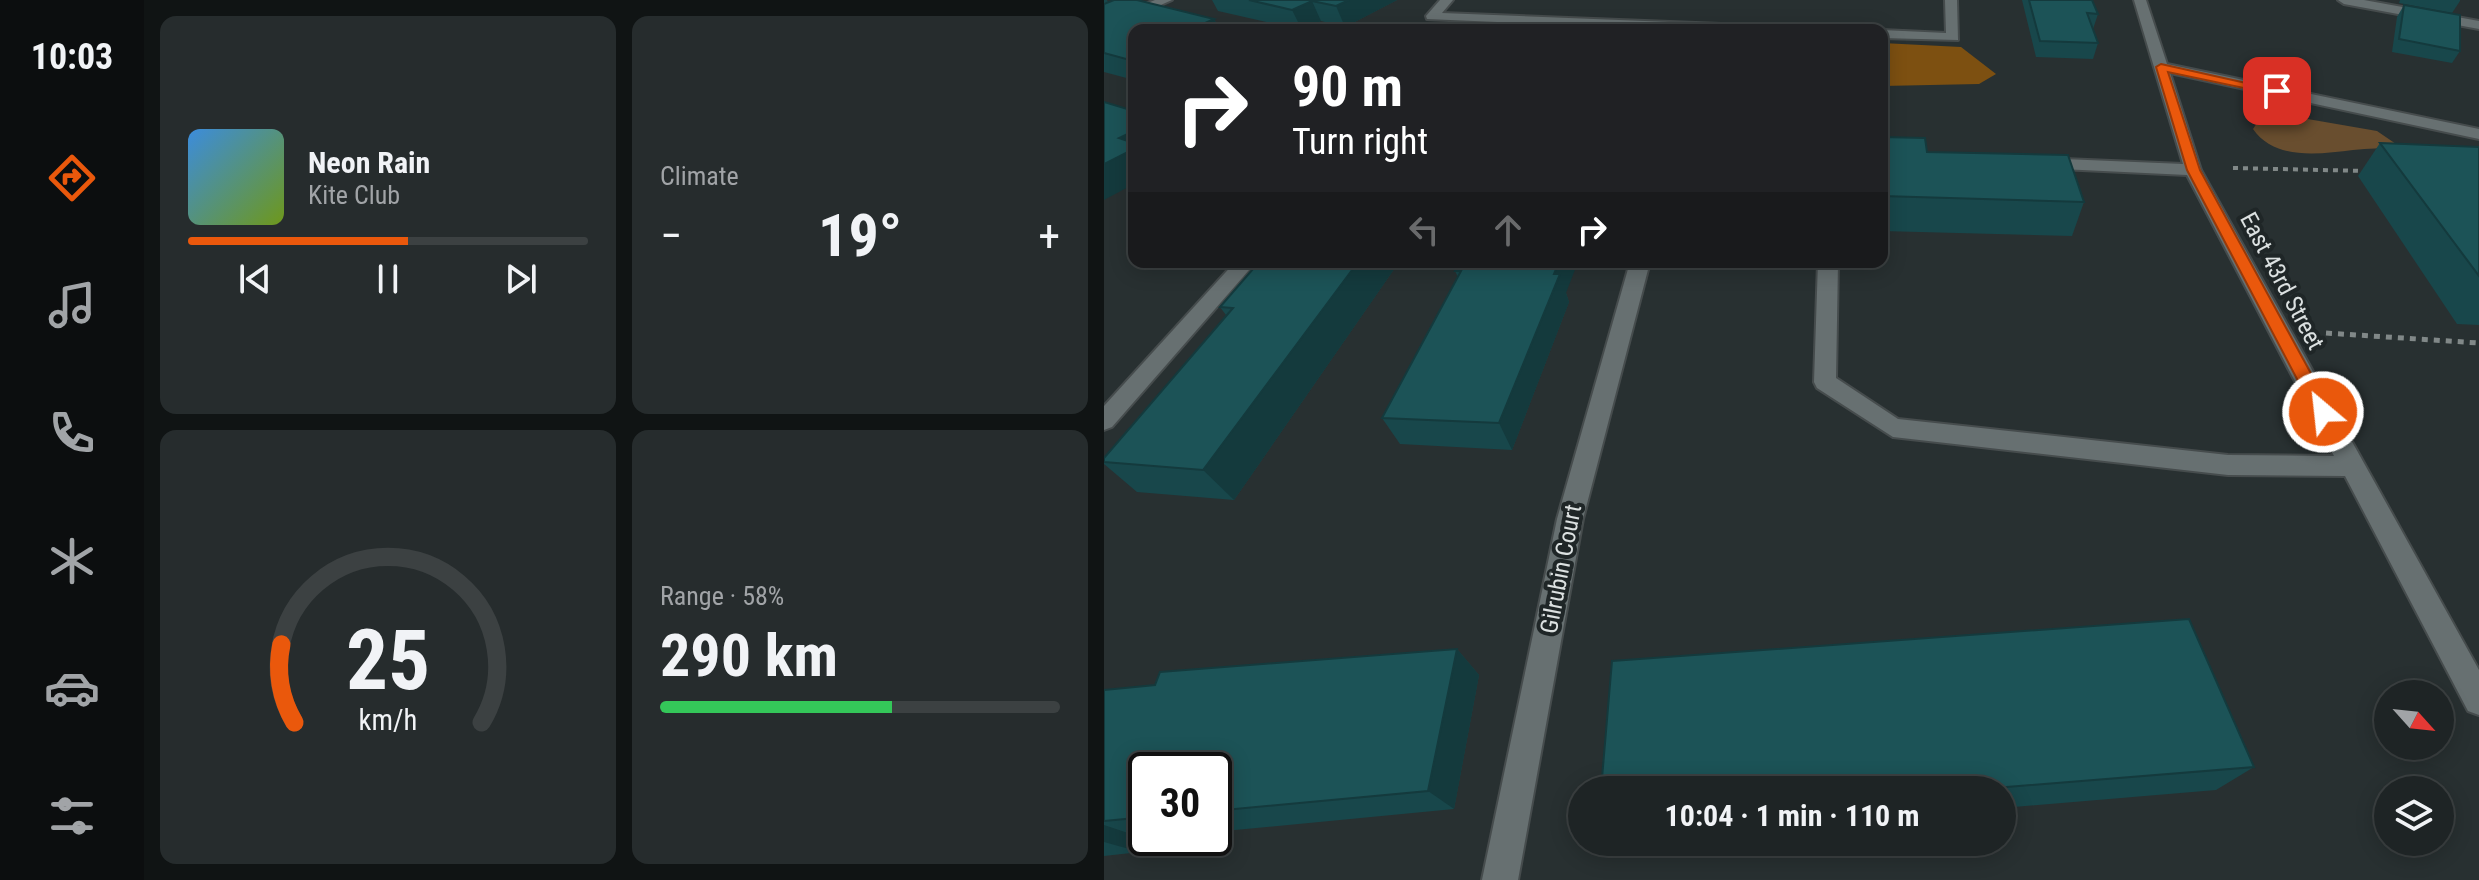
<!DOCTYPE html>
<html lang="en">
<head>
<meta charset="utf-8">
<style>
	body { margin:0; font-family:"Roboto Condensed",sans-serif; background:#262c2d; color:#f1f3f6; height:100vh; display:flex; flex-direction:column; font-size:30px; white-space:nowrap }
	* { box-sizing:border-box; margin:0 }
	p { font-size:26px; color:#a1a4a7 }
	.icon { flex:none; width:44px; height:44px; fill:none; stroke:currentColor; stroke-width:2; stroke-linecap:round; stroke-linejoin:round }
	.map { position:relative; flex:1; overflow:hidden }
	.side { display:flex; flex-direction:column; gap:16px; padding:16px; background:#101414; width:960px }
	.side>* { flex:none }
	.top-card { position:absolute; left:24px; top:24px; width:760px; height:244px; border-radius:16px; box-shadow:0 4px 20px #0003,0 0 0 2px #3c4142; background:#202124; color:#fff; overflow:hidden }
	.needle { width:52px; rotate:117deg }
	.controls { position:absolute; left:1270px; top:680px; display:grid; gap:16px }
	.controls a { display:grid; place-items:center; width:80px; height:80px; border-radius:50%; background:#1e2425; box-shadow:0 4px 20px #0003,0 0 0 2px #3c4142; font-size:40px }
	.speed { position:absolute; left:24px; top:752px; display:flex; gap:16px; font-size:40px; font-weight:700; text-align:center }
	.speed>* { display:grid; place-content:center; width:104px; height:104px; border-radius:50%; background:#1e2425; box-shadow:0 4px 20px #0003,0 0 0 2px #3c4142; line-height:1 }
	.speed .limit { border:4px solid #111; border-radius:12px; background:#fff; color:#111 }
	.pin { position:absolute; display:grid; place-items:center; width:68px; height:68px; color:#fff; margin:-34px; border-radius:16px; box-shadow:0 4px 12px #0006 }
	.me { position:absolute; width:88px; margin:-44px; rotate:332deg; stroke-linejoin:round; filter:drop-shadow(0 0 6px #0008) }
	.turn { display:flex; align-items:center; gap:28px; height:168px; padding:0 32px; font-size:36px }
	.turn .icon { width:104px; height:104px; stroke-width:2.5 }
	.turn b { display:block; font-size:56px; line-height:68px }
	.lanes { display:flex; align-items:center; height:76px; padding:0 32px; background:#0003; justify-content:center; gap:40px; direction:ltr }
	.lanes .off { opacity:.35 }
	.big { font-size:60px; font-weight:700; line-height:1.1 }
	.side .card { flex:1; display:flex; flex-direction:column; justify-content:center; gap:12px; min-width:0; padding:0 28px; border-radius:16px; background:#262c2d }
	.side .dial { align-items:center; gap:0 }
	.dial svg { height:208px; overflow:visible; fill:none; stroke:#3c4142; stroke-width:7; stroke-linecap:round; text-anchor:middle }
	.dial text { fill:#f1f3f6; stroke:none }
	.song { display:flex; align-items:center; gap:24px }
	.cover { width:96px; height:96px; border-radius:12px; background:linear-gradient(135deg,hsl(210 70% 55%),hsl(80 70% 35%)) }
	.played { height:8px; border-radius:4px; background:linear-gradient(90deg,#ea580c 55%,#3c4142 55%) }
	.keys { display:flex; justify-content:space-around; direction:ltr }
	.heat { display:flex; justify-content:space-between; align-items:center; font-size:44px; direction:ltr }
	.charge { height:12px; border-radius:6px; background:linear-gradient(90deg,#34c759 58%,#3c4142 0) }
	.side .tiles { flex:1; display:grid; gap:16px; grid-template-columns:repeat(2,1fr) }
	.trip { position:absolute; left:464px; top:776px; width:448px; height:80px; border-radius:40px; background:#1e2425; box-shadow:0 4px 20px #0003,0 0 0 2px #3c4142; font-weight:700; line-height:80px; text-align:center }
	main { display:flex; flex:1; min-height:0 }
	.tabs { display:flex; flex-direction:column; width:144px; justify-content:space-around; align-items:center; background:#0c0e0f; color:#a1a4a7 }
	.tabs .icon { width:56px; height:56px }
	.tabs .active { color:#ea580c }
	.tabs b { font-size:36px; color:#f1f3f6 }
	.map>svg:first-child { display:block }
	.green { fill:#694e2f }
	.forest { fill:#7d5011 }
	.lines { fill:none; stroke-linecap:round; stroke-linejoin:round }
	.minor-casing { stroke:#464c4d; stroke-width:4 }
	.path-far1 { stroke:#818888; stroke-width:4; stroke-dasharray:5 5; stroke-linecap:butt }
	.path { stroke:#818888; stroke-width:5; stroke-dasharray:6 6; stroke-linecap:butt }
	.minor { fill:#677071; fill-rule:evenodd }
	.wall { fill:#18474b }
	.shaded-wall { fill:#143a3d }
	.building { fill:#1c5357; stroke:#143a3d; stroke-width:2 }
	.route { fill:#ea580c; stroke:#983908; stroke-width:2 }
	.labels { text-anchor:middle; stroke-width:8; stroke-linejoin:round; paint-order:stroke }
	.street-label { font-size:24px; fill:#dce1e1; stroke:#1f2627 }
</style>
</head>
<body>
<main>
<nav class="tabs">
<b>10:03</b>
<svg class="icon active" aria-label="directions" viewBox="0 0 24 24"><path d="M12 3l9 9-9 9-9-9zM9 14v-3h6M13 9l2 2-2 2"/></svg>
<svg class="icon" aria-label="music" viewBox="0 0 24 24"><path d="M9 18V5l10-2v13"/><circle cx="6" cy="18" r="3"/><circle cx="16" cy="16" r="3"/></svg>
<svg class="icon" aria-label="phone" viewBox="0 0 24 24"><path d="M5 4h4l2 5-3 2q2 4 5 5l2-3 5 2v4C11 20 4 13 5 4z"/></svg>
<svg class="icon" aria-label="climate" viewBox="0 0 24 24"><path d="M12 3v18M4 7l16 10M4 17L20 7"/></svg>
<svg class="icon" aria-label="car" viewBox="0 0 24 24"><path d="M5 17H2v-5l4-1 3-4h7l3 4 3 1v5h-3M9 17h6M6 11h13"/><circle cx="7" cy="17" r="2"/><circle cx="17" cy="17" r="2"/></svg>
<svg class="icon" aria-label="filters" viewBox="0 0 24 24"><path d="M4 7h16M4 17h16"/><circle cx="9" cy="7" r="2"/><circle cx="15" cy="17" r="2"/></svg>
</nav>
<section class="side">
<div class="tiles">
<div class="card">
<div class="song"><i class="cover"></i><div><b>Neon Rain</b><p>Kite Club</p></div></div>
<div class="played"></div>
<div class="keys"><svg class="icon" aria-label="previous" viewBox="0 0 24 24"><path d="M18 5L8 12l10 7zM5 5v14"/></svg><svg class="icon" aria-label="pause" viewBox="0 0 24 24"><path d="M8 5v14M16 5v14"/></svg><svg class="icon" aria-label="next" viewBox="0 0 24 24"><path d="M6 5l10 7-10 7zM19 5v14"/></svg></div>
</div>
<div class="card"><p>Climate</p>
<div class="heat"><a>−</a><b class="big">19°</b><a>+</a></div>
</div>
<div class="card dial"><svg viewBox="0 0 100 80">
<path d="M14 69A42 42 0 1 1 86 69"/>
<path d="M14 69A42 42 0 0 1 9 39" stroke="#ea580c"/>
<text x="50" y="56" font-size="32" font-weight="700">25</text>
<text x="50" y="72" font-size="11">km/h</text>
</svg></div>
<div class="card"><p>Range · 58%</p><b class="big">290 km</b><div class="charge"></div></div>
</div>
</section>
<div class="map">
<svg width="1375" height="880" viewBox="0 0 1375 880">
	<rect width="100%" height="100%" fill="#283031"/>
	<path class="green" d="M1181 115 1273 131 1292 144C1277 150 1265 148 1249 150 1216 154 1171 161 1149 129L1155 120Z"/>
	<polygon class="forest" points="778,43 857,47 892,74 875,84 778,86"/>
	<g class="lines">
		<g class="minor-casing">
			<g id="minor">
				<polygon points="51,0 68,0 0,30 0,21"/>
				<polygon points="336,0 349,0 338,13 668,26 675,30 572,30 323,19 322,16"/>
				<polygon points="841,0 853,0 854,40 778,38 778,30 842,33"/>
				<polygon points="1030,0 1042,0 1063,64 1375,129 1375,139 1066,73 1097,170 1375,670 1375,715 1364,711 1241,476 1124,475 789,437 713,388 710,382 714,262 734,262 732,378 794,419 1124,455 1230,456 1083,175 936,168 928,163 936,158 1079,164"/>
				<polygon points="1234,0 1260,0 1375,21 1375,29 1240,4"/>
				<polygon points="131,262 152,262 8,427 0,430 0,406"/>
				<polygon points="526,262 546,262 479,519 414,880 378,880 453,519"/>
			</g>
		</g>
		<polyline class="path-far1" points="1129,168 1263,171"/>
		<polyline class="path" points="1222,333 1375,343"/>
		<use href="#minor" class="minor"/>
	</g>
	<g class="wall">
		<polygon points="0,0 3,0 4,2 110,19 116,30 30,30 30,80 0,72"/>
		<polygon points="108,0 293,0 241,27 217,21 198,30 114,11"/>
		<polygon points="918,0 988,0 994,14 989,29 994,43 989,59 932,57"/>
		<polygon points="1296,0 1356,0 1356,1 1348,13 1295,3"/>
		<polygon points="1300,5 1356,51 1348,63 1288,52 1293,17"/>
		<polygon points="778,137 980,202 968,236 778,231"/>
		<polygon points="1276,143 1375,147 1375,325 1353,324 1254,176"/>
		<polygon points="155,262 295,262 130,500 33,492 0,464 0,462 122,315 116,307"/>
		<polygon points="356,262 462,293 465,302 408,450 296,444 278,418 354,277 351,271"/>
		<polygon points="353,649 375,675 350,809 110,832 110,770 42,770 42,838 48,838 42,839 36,852 0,856 0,690 51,685"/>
		<polygon points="1150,767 1112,790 898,808 898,790 497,790"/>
	</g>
	<g class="shaded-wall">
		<polygon points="245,0 293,0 241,27 232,6"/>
		<polygon points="208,1 217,21 198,30 188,10"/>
		<polygon points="110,19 116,30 86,30"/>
		<polygon points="30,55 30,71 22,59"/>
		<polygon points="30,131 30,184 0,200 0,164 15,138"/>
		<polygon points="254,262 295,262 130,500 99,470"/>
		<polygon points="455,262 474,262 462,293 465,302 408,450 395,423"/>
		<polygon points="353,649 375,675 350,809 324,791"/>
		<polygon points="0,825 42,839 36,852 0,842"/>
	</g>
	<g class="building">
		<polygon points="10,0 33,0 110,19 86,30 30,30 30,55 22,59 0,53 0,4"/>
		<polygon points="145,0 245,0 232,6 208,1 188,10"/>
		<polygon points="925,0 988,0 994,14 983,13 994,43 936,41"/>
		<polygon points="1300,5 1356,15 1356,51 1295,39"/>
		<polygon points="0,102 30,111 30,131 15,138 30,143 30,149 0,164"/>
		<polygon points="778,137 821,138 823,152 964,155 980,202 778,196"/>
		<polygon points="1276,143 1375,147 1375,276"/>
		<polygon points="155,262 254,262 99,470 0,462 0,458 129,308 116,307"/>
		<polygon points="356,262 455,262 450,274 456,274 395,423 278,418 357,271 351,271"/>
		<polygon points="1085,619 1150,767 866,790 497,790 508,661"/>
		<polygon points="353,649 324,791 110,811 110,770 42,770 42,817 0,821 0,690 51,685 56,672"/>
	</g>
	<polygon class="route" points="1057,64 1178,91 1173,95 1064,72 1096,170 1228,412 1225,417 1213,417 1083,170 1052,67"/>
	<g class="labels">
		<g class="street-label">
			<text transform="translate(1178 281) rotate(62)" y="8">East 43rd Street</text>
			<text transform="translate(457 569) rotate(-79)" y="8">Gilrubin Court</text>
		</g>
	</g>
</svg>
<div class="controls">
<a><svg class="needle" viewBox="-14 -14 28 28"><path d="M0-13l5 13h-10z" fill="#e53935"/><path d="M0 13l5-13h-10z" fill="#a1a4a7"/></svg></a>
<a><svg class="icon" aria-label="layers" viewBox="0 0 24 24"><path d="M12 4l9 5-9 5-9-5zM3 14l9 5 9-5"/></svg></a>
</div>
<div class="speed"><div class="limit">30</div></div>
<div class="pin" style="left:1173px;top:91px;background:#d93025"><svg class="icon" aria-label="arrive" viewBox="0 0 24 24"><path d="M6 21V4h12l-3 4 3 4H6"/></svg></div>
<svg class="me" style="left:1219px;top:412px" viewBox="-20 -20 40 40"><circle r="17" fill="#ea580c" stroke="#fff" stroke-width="3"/><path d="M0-11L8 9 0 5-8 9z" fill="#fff"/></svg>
<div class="trip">10:04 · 1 min · 110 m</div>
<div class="top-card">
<div class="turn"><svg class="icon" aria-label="right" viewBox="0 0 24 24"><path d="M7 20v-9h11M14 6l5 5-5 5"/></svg><div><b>90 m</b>Turn right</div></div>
<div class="lanes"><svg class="icon off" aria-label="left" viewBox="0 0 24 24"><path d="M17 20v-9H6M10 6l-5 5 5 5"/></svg><svg class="icon off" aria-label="ahead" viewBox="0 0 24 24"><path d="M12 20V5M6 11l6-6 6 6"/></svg><svg class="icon" aria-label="right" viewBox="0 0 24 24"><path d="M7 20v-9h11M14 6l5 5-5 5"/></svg></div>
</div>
</div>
</main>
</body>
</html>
